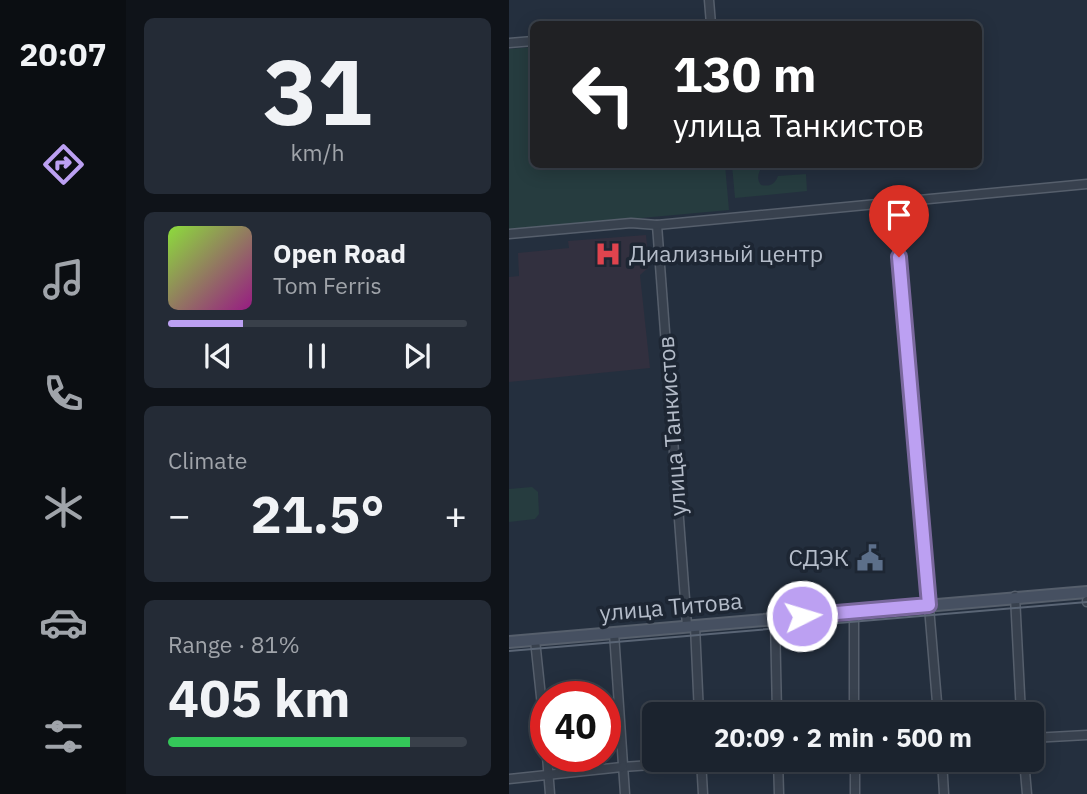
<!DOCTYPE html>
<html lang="en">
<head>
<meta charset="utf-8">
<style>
	body { margin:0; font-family:"IBM Plex Sans",sans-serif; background:#242b36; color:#f1f3f6; height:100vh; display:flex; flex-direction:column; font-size:26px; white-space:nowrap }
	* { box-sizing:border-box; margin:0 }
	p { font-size:23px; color:#a0a4aa }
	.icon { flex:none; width:38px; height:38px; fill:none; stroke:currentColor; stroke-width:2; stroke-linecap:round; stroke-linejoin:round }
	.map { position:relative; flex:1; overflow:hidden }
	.sheet { display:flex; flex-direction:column; gap:18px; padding:18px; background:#0f1319; width:383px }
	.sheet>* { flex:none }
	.hud { position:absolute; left:21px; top:21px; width:452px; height:147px; border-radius:10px; box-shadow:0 4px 18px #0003,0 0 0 2px #39404a; background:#202124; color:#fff; overflow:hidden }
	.speed { position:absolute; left:21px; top:681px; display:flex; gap:14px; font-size:35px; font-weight:700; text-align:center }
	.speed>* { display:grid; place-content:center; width:91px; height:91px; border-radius:50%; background:#1b232e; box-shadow:0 4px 18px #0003,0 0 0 2px #39404a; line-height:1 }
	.speed .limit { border:10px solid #d22; background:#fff; color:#111 }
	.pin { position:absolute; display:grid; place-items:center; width:60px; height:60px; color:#fff; margin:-72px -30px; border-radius:50% 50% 50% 0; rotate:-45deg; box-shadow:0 0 7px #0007 }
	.pin .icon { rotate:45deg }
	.me { position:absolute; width:77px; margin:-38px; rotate:85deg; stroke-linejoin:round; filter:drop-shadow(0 0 5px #0008) }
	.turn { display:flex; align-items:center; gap:24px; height:147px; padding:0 28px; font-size:32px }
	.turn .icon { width:91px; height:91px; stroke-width:2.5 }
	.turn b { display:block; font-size:49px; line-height:60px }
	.big { font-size:52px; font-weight:800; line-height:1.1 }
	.sheet .widget { flex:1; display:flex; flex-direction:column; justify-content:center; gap:10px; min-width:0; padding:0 24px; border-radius:10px; background:#242b36 }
	.sheet .dial { align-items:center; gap:0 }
	.dial b { font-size:91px; line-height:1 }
	.song { display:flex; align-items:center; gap:21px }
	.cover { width:84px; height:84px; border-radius:10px; background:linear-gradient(135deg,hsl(90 70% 55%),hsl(310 70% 35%)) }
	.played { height:7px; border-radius:4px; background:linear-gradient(90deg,#bca0f2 25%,#39404a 25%) }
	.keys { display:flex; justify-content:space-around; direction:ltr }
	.heat { display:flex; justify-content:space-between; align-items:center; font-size:38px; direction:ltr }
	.charge { height:10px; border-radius:5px; background:linear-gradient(90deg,#34c759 81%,#39404a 0) }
	.trip { position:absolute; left:133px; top:702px; width:402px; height:70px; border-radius:10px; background:#1b232e; box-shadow:0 4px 18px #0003,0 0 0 2px #39404a; font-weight:800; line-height:70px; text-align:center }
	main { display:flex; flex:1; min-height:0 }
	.menu { display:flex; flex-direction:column; width:126px; justify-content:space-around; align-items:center; background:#0b0e12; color:#a0a4aa }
	.menu .icon { width:49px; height:49px }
	.menu .current { color:#bca0f2 }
	.menu b { font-size:32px; color:#f1f3f6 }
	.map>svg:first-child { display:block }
	.medical { fill:#32303f }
	.green { fill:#263c3f }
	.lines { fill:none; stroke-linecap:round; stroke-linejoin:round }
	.street-casing { stroke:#565f6c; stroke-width:11 }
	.secondary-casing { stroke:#565f6c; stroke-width:14 }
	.street { stroke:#38414e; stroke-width:8 }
	.secondary { stroke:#465061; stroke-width:10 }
	.tram { stroke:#5a6575; stroke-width:2 }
	.route-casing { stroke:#7a689d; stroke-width:18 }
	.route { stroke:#bca0f2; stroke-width:12 }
	.labels { text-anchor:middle; stroke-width:7; stroke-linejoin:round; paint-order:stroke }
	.poi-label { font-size:23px; fill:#b4bcc9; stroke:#1d2633; text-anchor:start }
	.street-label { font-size:23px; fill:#b4bcc9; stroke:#1d2633 }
</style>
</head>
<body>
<main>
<nav class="menu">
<b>20:07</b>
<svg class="icon current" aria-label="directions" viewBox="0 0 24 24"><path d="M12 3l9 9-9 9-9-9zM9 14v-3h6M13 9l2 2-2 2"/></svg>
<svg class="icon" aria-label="music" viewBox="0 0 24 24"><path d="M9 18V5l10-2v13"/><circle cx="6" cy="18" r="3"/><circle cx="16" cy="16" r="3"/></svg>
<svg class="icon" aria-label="phone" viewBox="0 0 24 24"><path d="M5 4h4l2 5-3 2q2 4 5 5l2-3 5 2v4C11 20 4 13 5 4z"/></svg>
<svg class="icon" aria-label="climate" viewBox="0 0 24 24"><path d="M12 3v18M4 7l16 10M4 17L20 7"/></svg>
<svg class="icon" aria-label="car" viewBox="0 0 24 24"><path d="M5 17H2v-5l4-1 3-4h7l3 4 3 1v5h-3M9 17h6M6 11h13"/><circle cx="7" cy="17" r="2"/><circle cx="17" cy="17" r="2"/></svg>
<svg class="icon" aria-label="filters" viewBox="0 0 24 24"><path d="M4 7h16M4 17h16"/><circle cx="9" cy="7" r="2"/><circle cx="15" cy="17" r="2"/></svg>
</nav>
<section class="sheet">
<div class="widget dial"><b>31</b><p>km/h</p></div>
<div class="widget">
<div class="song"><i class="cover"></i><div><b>Open Road</b><p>Tom Ferris</p></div></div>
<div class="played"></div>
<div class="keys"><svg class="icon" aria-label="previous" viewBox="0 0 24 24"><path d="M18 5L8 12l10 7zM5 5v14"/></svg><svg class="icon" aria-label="pause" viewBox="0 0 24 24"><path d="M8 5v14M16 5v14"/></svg><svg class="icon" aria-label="next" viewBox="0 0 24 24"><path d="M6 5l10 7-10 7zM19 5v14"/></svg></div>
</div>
<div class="widget"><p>Climate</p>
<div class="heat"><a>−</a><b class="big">21.5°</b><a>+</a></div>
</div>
<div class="widget"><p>Range · 81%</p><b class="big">405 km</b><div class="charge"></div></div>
</section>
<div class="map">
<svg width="578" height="794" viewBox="0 0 578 794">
	<rect width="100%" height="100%" fill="#242f3e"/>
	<polygon class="medical" points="137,235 140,267 131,275 141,368 0,382 0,277 10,276 9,253 60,248 59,241"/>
	<g class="green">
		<polygon points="24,47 24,164 216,165 220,210 0,230 0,49"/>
		<path d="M223 165H253C251 172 246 177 252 185 261 187 266 184 269 176L297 174 298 191 226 198Z"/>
		<polygon points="23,487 29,492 30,514 26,519 0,522 0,489"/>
	</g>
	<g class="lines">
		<g class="street-casing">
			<g id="street">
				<polyline points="200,0 202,24"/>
				<polyline points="0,43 24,41"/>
				<polyline points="386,203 429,714"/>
				<polyline points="148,225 178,626"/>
				<polyline points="0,234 122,223 148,225 578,184"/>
				<polyline points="506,596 512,714"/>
				<polyline points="578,601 578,602"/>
				<polyline points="345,611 345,714"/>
				<polyline points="266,619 268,714"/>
				<polyline points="186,626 190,714"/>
				<polyline points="105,633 116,794"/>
				<polyline points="26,640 37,744"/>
				<polyline points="523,738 578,735"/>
				<polyline points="38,756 41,794"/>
				<polyline points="192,760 194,794"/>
				<polyline points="269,760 270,794"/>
				<polyline points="346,760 346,794"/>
				<polyline points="433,760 435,794"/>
				<polyline points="515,760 518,794"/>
				<polyline points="0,779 113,767 217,760"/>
			</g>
		</g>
		<g class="secondary-casing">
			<polyline id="secondary" points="0,642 578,592"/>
		</g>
		<use href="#street" class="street"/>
		<use href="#secondary" class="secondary"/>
		<polyline class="tram" points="0,651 578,602"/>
	</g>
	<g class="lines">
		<g class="route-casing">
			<polyline id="route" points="293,616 420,605 390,257"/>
		</g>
		<use href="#route" class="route"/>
	</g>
	<defs>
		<g id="hospital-bare" transform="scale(2.1)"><path d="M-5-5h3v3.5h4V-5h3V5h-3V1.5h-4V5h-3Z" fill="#e0444e" stroke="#1d2633" stroke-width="2.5" paint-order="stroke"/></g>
		<g id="civic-bare" transform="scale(2.1)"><path d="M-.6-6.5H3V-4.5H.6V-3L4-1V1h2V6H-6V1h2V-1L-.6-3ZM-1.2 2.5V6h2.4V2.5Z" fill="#5c6f8a" stroke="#1d2633" stroke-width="2.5" paint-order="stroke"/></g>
	</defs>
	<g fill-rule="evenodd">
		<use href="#hospital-bare" x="99" y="254"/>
		<use href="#civic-bare" x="361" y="558"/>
	</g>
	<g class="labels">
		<g class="poi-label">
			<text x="120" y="262">Диализный центр</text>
			<text x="340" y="566" text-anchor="end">СДЭК</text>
		</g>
		<g class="street-label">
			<text transform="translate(163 426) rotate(-94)" y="8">улица Танкистов</text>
			<text transform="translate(162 607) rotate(-5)" y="8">улица Титова</text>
		</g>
	</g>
</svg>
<div class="speed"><div class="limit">40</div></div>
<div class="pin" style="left:390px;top:257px;background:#d93025"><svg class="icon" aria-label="arrive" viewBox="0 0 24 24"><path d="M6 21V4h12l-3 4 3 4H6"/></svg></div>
<svg class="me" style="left:293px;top:616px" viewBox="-20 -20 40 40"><circle r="17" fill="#bca0f2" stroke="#fff" stroke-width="3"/><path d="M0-11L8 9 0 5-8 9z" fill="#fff"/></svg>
<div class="trip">20:09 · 2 min · 500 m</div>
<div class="hud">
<div class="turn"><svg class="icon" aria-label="left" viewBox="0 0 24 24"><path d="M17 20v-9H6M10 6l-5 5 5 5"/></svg><div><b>130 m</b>улица Танкистов</div></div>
</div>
</div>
</main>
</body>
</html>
